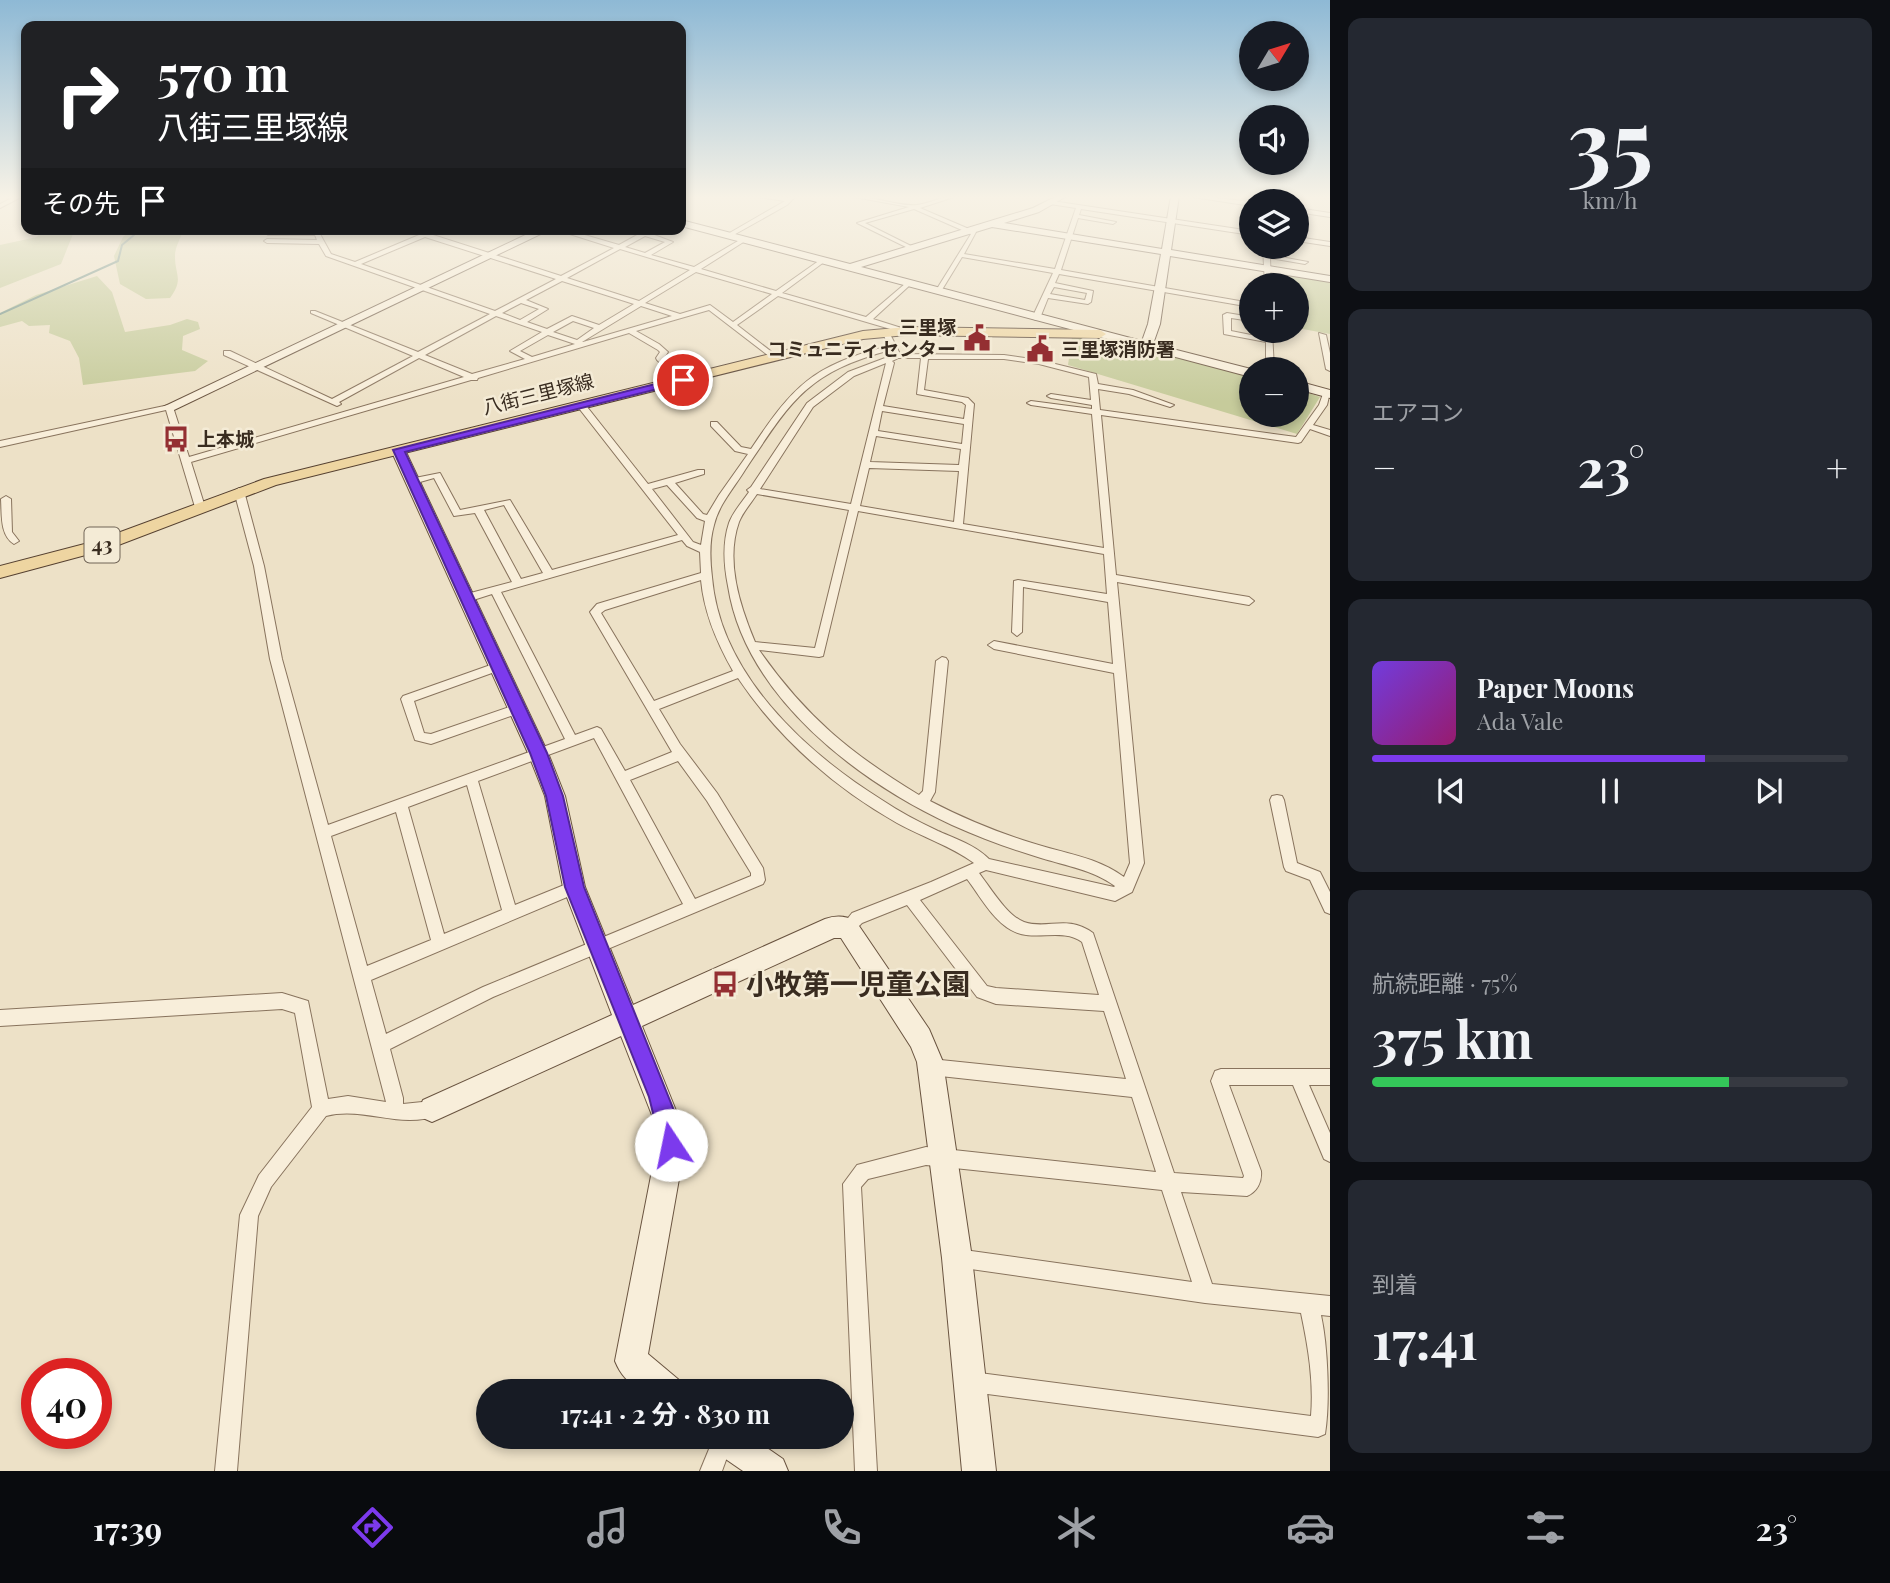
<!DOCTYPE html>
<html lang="ja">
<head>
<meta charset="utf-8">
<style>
	body { margin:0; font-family:"Playfair Display","Noto Sans JP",serif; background:#242831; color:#f1f3f6; height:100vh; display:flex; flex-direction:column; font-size:26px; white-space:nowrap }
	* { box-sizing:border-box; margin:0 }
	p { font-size:23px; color:#9ea1a6 }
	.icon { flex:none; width:38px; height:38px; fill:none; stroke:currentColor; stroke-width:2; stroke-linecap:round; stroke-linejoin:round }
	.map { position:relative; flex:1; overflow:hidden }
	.side { display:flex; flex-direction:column; gap:18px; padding:18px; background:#0d0f14; width:560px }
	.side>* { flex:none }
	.guide { position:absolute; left:21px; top:21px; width:665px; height:214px; border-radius:14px; box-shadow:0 4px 10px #0003; background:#202124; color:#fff; overflow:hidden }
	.needle { width:46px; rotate:52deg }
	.fabs { position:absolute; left:1239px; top:21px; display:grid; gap:14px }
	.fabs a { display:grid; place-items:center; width:70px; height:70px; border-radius:50%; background:#171b24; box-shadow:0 4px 10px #0003; font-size:35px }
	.speed { position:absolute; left:21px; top:1358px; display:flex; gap:14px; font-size:35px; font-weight:700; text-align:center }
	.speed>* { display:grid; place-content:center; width:91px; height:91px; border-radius:50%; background:#171b24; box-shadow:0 4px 10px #0003; line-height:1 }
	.speed .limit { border:10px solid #d22; background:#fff; color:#111 }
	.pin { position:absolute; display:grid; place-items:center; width:60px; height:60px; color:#fff; margin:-30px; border:4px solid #fff; border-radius:50%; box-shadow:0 2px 7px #0007 }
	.me { position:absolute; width:77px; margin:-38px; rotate:349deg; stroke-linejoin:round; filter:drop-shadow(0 0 5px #0008) }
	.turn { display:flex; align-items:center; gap:24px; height:147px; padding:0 21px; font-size:32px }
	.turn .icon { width:91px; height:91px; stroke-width:2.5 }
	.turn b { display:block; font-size:49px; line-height:60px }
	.then { display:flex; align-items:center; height:66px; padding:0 21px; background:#0003; gap:14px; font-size:26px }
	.big { font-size:52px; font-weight:700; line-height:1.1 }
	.side .tile { flex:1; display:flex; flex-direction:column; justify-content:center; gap:10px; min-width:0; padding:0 24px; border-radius:14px; background:#242831 }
	.side .dial { align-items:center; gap:0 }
	.dial b { font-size:91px; line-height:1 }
	.song { display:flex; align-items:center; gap:21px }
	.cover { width:84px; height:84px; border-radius:10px; background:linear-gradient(135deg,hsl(260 70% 55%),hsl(320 70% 35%)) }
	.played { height:7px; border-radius:4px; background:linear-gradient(90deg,#7c3aed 70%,#363941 70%) }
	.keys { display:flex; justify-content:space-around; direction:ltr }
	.heat { display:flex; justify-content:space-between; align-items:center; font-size:38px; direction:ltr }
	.charge { height:10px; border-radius:5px; background:linear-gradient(90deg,#34c759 75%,#363941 0) }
	.trip { position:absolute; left:476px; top:1379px; width:378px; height:70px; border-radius:35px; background:#171b24; box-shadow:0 4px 10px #0003; font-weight:700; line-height:70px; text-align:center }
	.dock { display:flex; height:112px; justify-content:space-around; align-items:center; background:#090b0e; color:#9ea1a6 }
	.dock .icon { width:49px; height:49px }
	.dock .current { color:#7c3aed }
	.dock b { font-size:32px; color:#f1f3f6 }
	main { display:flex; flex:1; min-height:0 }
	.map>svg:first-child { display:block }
	.green { fill:#c6cb9b }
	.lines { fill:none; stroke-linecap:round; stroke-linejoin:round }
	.stream { stroke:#6f8f86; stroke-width:2 }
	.street-casing { stroke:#88735d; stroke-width:2 }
	.secondary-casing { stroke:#6a5440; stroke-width:2 }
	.primary-casing { stroke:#564131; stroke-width:2 }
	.street { fill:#f8eeda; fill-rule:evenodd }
	.secondary { fill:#f8eeda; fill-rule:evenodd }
	.primary { fill:#eed5a1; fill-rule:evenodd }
	.route { fill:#7c3aed; stroke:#51269a; stroke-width:2 }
	.labels { text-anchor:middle; stroke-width:5; stroke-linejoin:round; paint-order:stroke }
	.far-poi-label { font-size:19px; font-weight:bold; fill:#392c20; stroke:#f4ebd6; text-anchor:start }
	.far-street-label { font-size:19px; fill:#392c20; stroke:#f4ebd6 }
	.shield { fill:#f4ebd6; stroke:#716557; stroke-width:2 }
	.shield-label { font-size:21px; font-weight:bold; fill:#392c20 }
	.near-poi-label { font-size:28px; font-weight:bold; fill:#392c20; stroke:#f4ebd6; text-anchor:start }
</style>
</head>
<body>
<main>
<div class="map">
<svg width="1330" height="1471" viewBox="0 0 1330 1471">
	<rect width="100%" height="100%" fill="#ede1c7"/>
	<g class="green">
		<polygon points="43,229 75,229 61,264 0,288 0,245 37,237"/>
		<path d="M132 229H184C181 237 175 247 175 256 175 276 184 279 170 298L146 299 120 284 114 256 123 237Z"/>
		<polygon points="1270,272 1330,282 1330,334 1297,328 1297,285 1271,285"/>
		<polygon points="97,276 112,292 125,332 170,325 187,319 198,322 200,329 183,336 182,350 208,361 195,371 83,385 79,358 70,341 49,333 50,325 29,326 22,321 0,327 0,313 36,295"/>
		<polygon points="1072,337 1103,338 1251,377 1251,415 1297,415 1297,389 1320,397 1297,434 1068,365"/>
	</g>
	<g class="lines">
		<g class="stream">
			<polyline points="0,197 11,196"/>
			<polyline points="0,314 118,261 122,245 134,235 134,229"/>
		</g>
		<g class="street-casing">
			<g id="street">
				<polygon points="16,196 23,196 0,208 0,204"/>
				<polygon points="753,196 788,198 790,196 796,196 787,205 730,237 726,237 726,235 785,201"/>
				<path d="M849 196C871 195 898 207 917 205 931 203 943 196 957 196L920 208 976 232 964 254 1055 269 1076 208 1050 204 1052 201 1251 231V235L1081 209 1079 215 1116 222 1113 224 1078 218 1061 270 1251 303V307L1059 274 1055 283 1093 291 1091 302 1088 304 1048 298 1040 318 1036 320 1032 318 1053 273 962 257 940 293H936L935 292 971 234 914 209 865 223 915 248 910 249 857 223 909 207ZM1054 287 1087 293 1085 300 1050 294Z"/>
				<polygon points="1187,196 1200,196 1251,202 1251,206"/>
				<rect x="1262" y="196" width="6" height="5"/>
				<polygon points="1297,208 1330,213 1330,217 1297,212"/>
				<path d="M312 229H333L320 234 331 254 355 262 419 235 404 229H414L424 232 431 229H440L430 234 561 276 614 248 554 229H564L619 245 648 229H656L649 233 673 242 651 255 694 267 743 238 745 241 701 269 776 291 820 260H824V262L782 293 866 317 906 283H910V285L873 319 911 331 904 333 778 296 737 325 777 356 778 358 774 360 709 310 636 331 659 344 668 352 664 358 686 378V382H680L657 360 656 358 660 352 658 350 629 333 478 378 477 380H471L191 462 205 507 200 510 195 507 166 410 0 447V441L169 405 173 407 189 457 464 377 419 358 339 402 341 404 337 406 224 355V351H230L332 399 413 356 311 313V311H315L418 352 490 314 326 256 319 244 267 243 264 241 267 239 317 240 315 235H268L265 233 268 231H313ZM645 236 665 242 645 253 625 247ZM425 237 556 279 495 311 361 264ZM620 249 690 270 639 301 567 278ZM696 272 772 294 733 322 710 305 680 314 645 303ZM562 281 634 304 599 325 572 316 547 329 527 322 548 309 526 300ZM521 303 539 309 520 320 502 313ZM641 306 672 316 583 342H582ZM496 316 542 332 510 351 525 359 472 374 425 355ZM573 321 594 328 577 340 553 332ZM548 335 575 344 532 357 520 351Z"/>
				<polygon points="1297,237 1330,242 1330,246 1297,241"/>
				<polygon points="1263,247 1269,247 1270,255 1308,262 1305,264 1270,258 1271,285 1265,285"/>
				<polygon points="1227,313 1251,317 1251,321 1231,318 1231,331 1266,338 1266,331 1272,331 1274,369 1266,369 1266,342 1224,334 1223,315"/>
				<path d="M882 330H888L900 354 1004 355 1039 360 1096 374 1098 384 1133 390 1174 405 1170 407 1129 394 1098 389 1100 410 1296 437 1319 405 1324 391 1330 392 1327 405 1313 425 1330 430V436L1310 429 1301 442 1298 443 1101 415 1116 575 1249 597 1254 601 1249 605 1117 582 1144 863 1132 892 1115 901 986 870 979 873C990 887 1007 916 1024 922 1048 930 1067 914 1093 933L1174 1173 1243 1178 1244 1176 1211 1081 1215 1071 1221 1069H1330V1085H1309L1330 1133V1162L1324 1159 1293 1085H1229L1261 1171C1262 1182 1257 1192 1247 1196L1181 1192 1212 1284 1330 1296V1316L1321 1315C1328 1347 1330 1404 1325 1434L1318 1437 972 1392 965 1389 962 1382 965 1375 972 1372 1311 1416C1314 1381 1308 1346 1301 1313L1205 1303 957 1267 950 1265 948 1258 950 1251 957 1249 1192 1282 1162 1190 926 1165 868 1179 861 1187 877 1471H855L843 1184 857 1165 926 1147 1156 1172 1132 1097 931 1075 925 1073 923 1067 925 1061 931 1059 1126 1079 1104 1011 996 1004 977 997 907 905 862 923 852 933 847 935 842 933 840 928 852 913 931 882 974 863C951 846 922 837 897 823 834 787 779 739 738 678L659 709 680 744 717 793 763 868 765 880 763 884 493 997 390 1049 403 1098V1104L432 1101 438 1103 440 1109 438 1115C401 1130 364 1106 326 1116L271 1187 258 1216 237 1471H215L240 1215 259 1175 312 1107 295 1013 282 1009 0 1026V1010L282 993 308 1001 328 1099 348 1096 386 1102 270 659 254 566 234 491 239 488 244 491 264 566 282 659 328 825 565 739 492 594 467 602 462 598 463 595 512 582 475 513 454 516 434 478 413 484 410 483V479L440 473 460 510 510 500 552 570 678 535 578 407V403H584L648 484 698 470H704V474L675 483 703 514 707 515 719 495 748 454 735 451 711 426V422H717L741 447 751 449C794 385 812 366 888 346ZM890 350 893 355 848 372 807 403 751 487 747 490 749 492C742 502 733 512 729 523 722 544 724 566 728 586 745 696 857 781 952 825 981 838 1011 849 1041 858 1067 866 1093 870 1115 886L1114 887 989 859C975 845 956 839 938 831 919 822 900 812 882 800 805 752 720 674 712 577 710 560 709 542 714 525 719 504 734 488 745 470 791 401 806 373 890 350ZM898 358H921L917 394 962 402 966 405 964 419 883 406 894 363 892 361ZM928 359H1004L1039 364 1089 377 1091 400 1051 394 1047 396 1051 398 1092 405V409L1031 401 1027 403 1031 405 1092 414 1104 548 963 524 974 404 968 398 924 390ZM886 363 851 504 760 489 813 407 854 376ZM882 411 964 424 962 444 878 431ZM876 436 961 449 959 465 870 462ZM869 468 959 471 954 522 860 506ZM667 485 697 518 705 521 701 545 693 542 652 489ZM757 494 849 510 815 648 755 642C740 606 725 561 739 522 743 512 751 503 757 494ZM504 505 543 573 521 579 484 510ZM858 511 1104 554 1107 594 1018 580 1014 581 1012 632 1017 636 1022 632 1023 587 1108 602 1113 664 994 641 988 645 994 649 1114 673 1130 863 1124 877C1097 857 1063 853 1032 843 996 832 963 818 930 801L935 792 948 661 946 658 942 657 936 661 923 791 919 795C851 754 805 716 759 650L819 657 823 656ZM682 540 687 546 700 552 701 573 597 604 590 612 672 752 625 771 601 729 597 727 575 735 501 592ZM701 580C704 613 717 643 733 671L654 701 601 613 605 610ZM594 738 683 904 483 987 386 1034 371 980 579 892 581 887 579 882 574 881 515 905 478 781ZM678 761 707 801 751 873V876L695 899 630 780ZM467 785 502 910 444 934 408 807ZM396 812 431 940 367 966 331 836ZM967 879C980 896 992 919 1011 930 1033 943 1062 927 1082 942L1099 995 996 988 987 986 920 900Z"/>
				<polygon points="1319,333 1326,335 1330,353 1330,371 1326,369"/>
				<path d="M6 496 11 499 12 532 19 541 14 544C0 535 2 516 1 499Z"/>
				<polygon points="499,662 503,663 505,666 503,669 414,701 424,733 431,734 518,704 524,709 522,712 431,744 415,740 401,699 403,696"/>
				<polygon points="1277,795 1282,796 1284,800 1297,863 1320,872 1330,892 1330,914 1325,912 1310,880 1286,871 1284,867 1270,800 1272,796"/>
				<polygon points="714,1437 734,1438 722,1471 700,1471"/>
			</g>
		</g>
		<g class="secondary-casing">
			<g id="secondary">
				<path d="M1057 196H1067L1039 212 1004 223 1162 249 1171 196H1179L1171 250 1330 276V282L1170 256 1160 324 1153 344 1251 369V377L681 226V220L850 264 1033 208ZM992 227 1161 254 1148 324 1142 341 861 267Z"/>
				<polygon points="538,229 551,229 174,410 169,411 163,407"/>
				<polygon points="1297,381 1330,390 1330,398 1297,389"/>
				<path d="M398 446 405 450 548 753 565 796 585 887 633 1005 825 919C836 915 844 916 855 920L929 1029 943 1062 972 1258 996 1471H962L942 1258 917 1062 911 1047 841 938H834L642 1026 683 1128 685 1145 648 1354 679 1380 684 1391C653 1391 629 1395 615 1361L657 1145V1128L621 1036 441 1118 432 1122 423 1118 419 1109 423 1100 612 1015 563 887 545 796 528 753 391 450Z"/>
				<polygon points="707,1437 751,1437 783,1459 788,1471 743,1471 711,1449"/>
			</g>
		</g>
		<g class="primary-casing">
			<polygon id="primary" points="907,327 1100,330 1106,334 1100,338 907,335 863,339 276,485 108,549 0,578 0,566 96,541 264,479 863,331"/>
		</g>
		<use href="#street" class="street"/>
		<use href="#secondary" class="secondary"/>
		<use href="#primary" class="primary"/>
	</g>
	<linearGradient id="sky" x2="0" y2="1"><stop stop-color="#8eb9d5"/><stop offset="0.49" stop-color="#f7f2e6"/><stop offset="1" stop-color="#f7f2e6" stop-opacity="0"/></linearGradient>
	<rect width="1330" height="402" fill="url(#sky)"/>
	<polygon class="route" points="683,377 686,378 686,382 405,452 547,753 563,796 584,887 681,1128 683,1145 679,1153 671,1156 663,1153 649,1097 565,887 546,796 530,753 393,450"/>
	<defs>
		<g id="civic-bare" transform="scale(2.1)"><path d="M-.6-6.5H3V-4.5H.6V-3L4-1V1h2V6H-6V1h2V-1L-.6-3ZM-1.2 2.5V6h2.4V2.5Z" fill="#942f32" stroke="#f4ebd6" stroke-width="2.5" paint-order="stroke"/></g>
		<g id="bus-bare" transform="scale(2.1)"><path d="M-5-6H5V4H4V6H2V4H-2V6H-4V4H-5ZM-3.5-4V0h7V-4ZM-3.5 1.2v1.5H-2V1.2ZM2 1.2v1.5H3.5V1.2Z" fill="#942f32" stroke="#f4ebd6" stroke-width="2.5" paint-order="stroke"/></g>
	</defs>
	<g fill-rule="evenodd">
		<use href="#civic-bare" x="977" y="338"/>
		<use href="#civic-bare" x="1040" y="349"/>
		<use href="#bus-bare" x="176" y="439"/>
		<use href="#bus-bare" x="725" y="984"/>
	</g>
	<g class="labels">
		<g class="far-poi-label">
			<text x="956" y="334" text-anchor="end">三里塚<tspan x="956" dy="22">コミュニティセンター</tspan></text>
			<text x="1061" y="356">三里塚消防署</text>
			<text x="197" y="446">上本城</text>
		</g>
		<g class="far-street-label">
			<text transform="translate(538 394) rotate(-14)" y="7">八街三里塚線</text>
		</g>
		<rect class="shield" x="84.5" y="527.5" width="35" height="35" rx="5"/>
		<g class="shield-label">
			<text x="102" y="552">43</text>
		</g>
		<g class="near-poi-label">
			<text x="746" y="994">小牧第一児童公園</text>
		</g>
	</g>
</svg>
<div class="fabs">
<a><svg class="needle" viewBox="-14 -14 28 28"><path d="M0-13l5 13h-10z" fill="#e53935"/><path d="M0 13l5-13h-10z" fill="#9ea1a6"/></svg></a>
<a><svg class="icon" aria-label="sound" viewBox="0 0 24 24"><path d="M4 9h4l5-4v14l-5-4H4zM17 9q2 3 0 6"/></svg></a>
<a><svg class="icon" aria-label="layers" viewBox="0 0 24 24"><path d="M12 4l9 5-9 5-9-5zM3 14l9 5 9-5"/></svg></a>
<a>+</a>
<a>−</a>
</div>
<div class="speed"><div class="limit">40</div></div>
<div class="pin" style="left:683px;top:380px;background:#d93025"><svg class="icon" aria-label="arrive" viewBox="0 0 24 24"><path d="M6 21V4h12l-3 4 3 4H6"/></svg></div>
<svg class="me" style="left:671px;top:1145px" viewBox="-20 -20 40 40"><circle r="19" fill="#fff"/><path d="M0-13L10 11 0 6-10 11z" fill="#7c3aed"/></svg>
<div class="trip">17:41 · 2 分 · 830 m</div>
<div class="guide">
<div class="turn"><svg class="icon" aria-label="right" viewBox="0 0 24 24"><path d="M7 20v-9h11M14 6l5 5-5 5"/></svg><div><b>570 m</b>八街三里塚線</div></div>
<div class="then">その先<svg class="icon" aria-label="arrive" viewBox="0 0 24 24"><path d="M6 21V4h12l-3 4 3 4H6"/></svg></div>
</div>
</div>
<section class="side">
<div class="tile dial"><b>35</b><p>km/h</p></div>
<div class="tile"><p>エアコン</p>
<div class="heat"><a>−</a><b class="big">23°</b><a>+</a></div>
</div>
<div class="tile">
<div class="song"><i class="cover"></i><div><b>Paper Moons</b><p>Ada Vale</p></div></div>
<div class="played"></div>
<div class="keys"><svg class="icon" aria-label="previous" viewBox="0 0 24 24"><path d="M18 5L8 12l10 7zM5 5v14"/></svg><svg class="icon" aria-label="pause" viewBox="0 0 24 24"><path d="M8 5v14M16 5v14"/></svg><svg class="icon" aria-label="next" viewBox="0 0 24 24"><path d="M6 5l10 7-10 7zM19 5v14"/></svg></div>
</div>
<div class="tile"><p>航続距離 · 75%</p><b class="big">375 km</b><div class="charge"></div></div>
<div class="tile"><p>到着</p><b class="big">17:41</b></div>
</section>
</main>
<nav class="dock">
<b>17:39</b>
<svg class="icon current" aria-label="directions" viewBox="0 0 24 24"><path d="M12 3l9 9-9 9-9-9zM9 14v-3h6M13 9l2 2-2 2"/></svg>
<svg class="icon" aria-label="music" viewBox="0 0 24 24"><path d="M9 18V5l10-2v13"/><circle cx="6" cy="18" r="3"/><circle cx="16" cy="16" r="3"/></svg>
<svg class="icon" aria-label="phone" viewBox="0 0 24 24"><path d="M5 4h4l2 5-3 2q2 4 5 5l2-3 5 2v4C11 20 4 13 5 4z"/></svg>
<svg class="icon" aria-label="climate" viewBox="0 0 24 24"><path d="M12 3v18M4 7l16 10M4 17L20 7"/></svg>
<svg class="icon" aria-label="car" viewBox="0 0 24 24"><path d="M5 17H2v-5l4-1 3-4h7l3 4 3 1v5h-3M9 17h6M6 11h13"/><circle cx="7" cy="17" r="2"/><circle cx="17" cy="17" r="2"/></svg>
<svg class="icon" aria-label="filters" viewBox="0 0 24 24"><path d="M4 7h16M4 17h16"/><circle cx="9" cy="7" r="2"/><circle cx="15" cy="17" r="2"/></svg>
<b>23°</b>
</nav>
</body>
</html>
